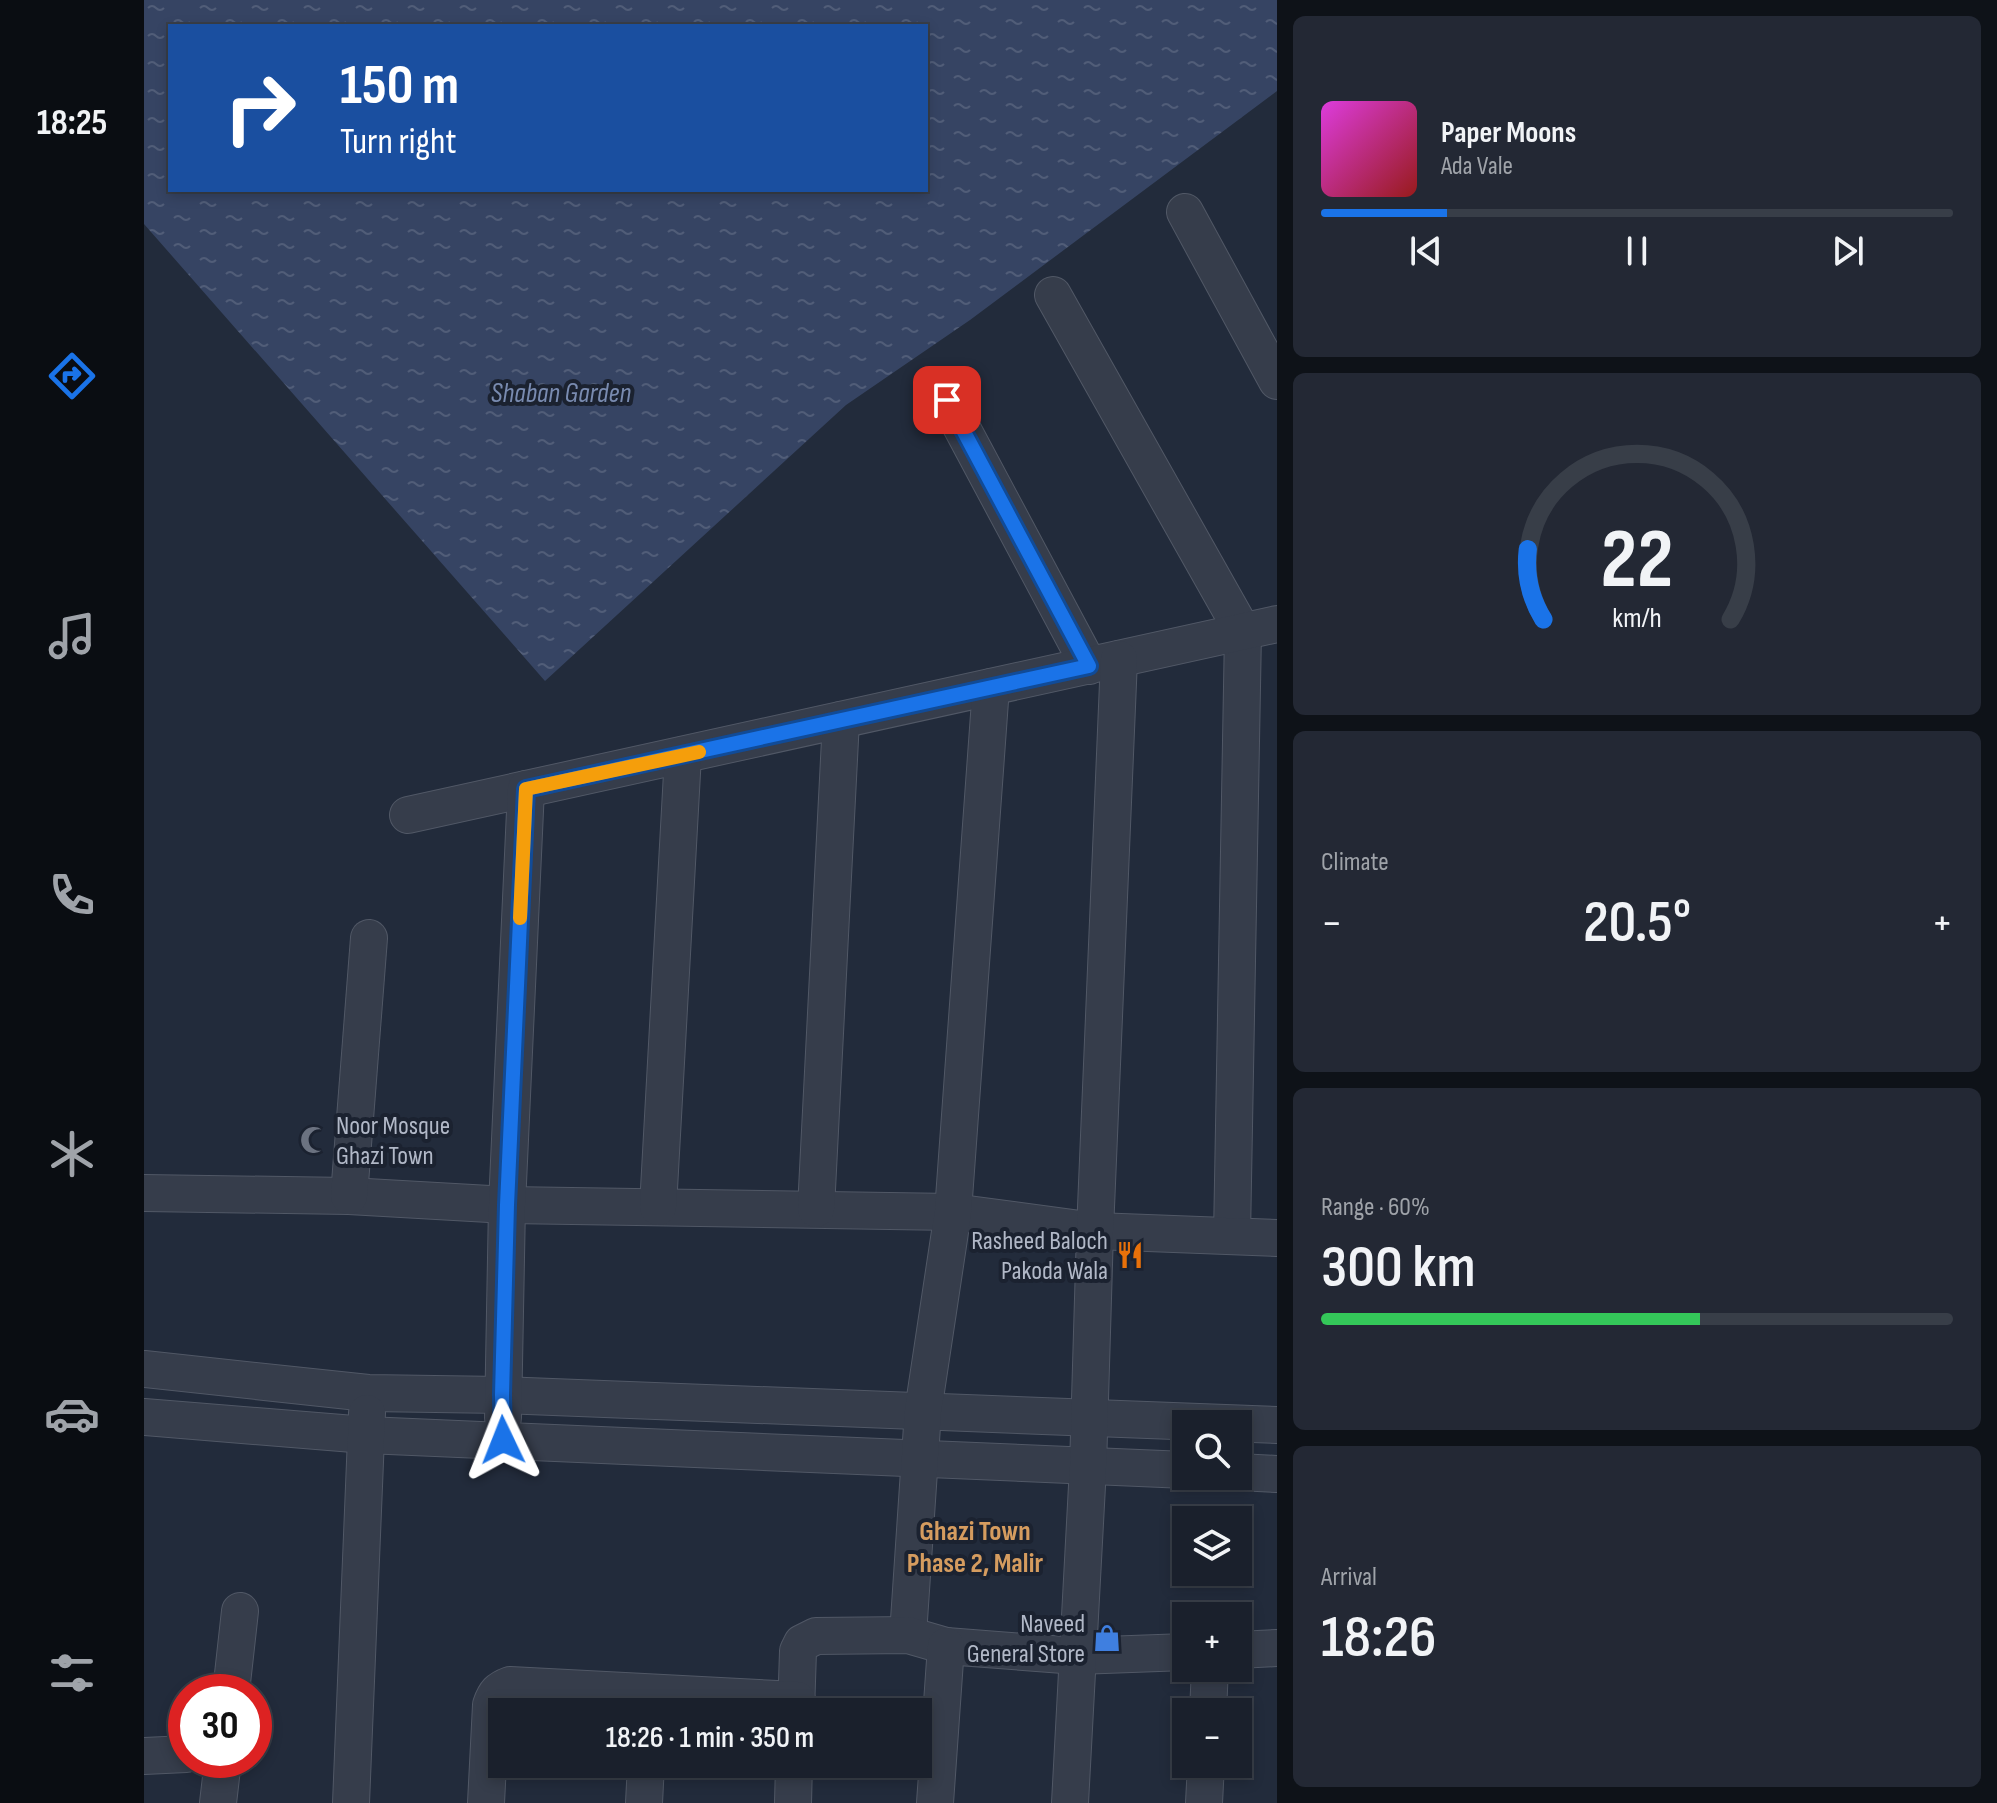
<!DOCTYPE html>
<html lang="en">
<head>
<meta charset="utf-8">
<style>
	body { margin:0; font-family:"Sofia Sans Condensed",sans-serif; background:#232834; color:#f1f3f6; height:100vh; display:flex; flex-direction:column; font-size:30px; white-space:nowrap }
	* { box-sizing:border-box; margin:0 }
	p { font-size:26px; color:#9fa3a9 }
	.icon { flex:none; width:44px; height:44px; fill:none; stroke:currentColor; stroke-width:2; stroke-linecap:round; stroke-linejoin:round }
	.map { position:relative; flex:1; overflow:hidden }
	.drawer { display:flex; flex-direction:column; gap:16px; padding:16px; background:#0e1218; width:720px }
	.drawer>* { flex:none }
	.guide { position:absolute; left:24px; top:24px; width:760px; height:168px; border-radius:0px; box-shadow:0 4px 12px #0003,0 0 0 2px #383e48; background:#1a4fa0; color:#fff; overflow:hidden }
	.controls { position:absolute; left:1028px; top:1410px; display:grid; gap:16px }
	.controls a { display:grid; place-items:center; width:80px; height:80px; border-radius:0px; background:#1a202c; box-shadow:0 4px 12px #0003,0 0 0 2px #383e48; font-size:40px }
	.speed { position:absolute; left:24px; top:1674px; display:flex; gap:16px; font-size:40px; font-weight:700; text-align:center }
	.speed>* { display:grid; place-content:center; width:104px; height:104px; border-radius:50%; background:#1a202c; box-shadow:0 4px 12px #0003,0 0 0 2px #383e48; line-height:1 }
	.speed .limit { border:12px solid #d22; background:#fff; color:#111 }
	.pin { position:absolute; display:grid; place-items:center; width:68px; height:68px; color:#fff; margin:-34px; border-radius:16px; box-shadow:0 4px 12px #0006 }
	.me { position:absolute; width:88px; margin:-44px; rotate:358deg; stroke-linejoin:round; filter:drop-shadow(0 0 6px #0008) }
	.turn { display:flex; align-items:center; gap:28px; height:168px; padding:0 40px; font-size:36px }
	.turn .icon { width:104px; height:104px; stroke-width:2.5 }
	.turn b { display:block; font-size:56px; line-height:68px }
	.big { font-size:60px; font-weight:600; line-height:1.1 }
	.drawer .tile { flex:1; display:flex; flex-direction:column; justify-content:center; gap:12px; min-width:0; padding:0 28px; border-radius:12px; background:#232834 }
	.drawer .dial { align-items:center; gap:0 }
	.dial svg { height:208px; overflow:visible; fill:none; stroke:#383e48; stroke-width:7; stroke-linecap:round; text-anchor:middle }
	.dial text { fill:#f1f3f6; stroke:none }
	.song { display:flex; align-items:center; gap:24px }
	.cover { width:96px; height:96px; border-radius:12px; background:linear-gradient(135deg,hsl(300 70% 55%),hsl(0 70% 35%)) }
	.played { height:8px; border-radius:4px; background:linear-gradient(90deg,#1a73e8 20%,#383e48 20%) }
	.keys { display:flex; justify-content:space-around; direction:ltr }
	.heat { display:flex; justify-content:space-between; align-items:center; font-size:44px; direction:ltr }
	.charge { height:12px; border-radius:6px; background:linear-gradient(90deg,#34c759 60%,#383e48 0) }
	.trip { position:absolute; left:344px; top:1698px; width:444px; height:80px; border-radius:0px; background:#1a202c; box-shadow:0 4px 12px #0003,0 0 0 2px #383e48; font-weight:600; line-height:80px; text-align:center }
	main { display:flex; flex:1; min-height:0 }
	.dock { display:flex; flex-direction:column; width:144px; justify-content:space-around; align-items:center; background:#0a0d12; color:#9fa3a9 }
	.dock .icon { width:56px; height:56px }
	.dock .selected { color:#1a73e8 }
	.dock b { font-size:36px; color:#f1f3f6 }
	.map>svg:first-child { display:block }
	.water { fill:url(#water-ripples); fill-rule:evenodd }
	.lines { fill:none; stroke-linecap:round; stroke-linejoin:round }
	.minor-casing { stroke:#515866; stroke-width:38 }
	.minor { stroke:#363d4b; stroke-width:36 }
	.route-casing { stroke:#114b97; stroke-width:20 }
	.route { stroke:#1a73e8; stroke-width:14 }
	.slow { stroke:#f59e0b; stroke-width:14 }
	.labels { text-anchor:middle; stroke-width:8; stroke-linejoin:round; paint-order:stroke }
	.poi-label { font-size:26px; fill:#b1b8c7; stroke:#1b2230; text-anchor:end }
	.water-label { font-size:28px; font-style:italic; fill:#798bb0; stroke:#1b2230 }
	.neighbourhood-label { font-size:28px; font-weight:bold; fill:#d59c5f; stroke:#1b2230 }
</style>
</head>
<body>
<main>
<nav class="dock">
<b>18:25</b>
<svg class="icon selected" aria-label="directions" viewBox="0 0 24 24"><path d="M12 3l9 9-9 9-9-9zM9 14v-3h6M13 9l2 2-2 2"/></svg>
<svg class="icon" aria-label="music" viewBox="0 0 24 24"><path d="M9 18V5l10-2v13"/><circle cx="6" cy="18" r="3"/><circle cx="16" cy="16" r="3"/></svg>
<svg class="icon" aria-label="phone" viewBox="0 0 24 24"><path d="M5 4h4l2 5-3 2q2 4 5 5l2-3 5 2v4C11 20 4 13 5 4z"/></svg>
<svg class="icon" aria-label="climate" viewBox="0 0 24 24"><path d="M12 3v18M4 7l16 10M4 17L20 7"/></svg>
<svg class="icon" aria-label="car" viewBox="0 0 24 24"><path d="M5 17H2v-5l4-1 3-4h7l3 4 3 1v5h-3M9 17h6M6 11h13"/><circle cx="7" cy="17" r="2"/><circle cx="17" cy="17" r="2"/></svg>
<svg class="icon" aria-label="filters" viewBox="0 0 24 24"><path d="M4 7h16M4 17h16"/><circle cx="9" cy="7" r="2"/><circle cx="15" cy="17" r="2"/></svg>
</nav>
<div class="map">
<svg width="1133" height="1803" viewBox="0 0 1133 1803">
	<defs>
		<pattern id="water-ripples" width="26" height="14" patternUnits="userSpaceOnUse" patternTransform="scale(2)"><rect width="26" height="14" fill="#364463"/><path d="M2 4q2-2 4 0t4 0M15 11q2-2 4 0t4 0" fill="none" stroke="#515d78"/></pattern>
	</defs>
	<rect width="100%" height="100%" fill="#222b3b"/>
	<path class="water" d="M0 0H1133V91L826 320 702 405 401 681 0 224ZM26 26H782V190H26Z"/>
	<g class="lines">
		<g class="minor-casing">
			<g id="minor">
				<polyline points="1041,212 1133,381"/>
				<polyline points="909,295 1099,632 1088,1236"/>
				<polyline points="803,400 945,666"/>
				<polyline points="264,815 1133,624"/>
				<polyline points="0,1193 205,1196 363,1205 809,1212 951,1231 1133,1238"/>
				<polyline points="205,1196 225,938"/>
				<polyline points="514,1207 539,755"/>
				<polyline points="672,1209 697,720"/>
				<polyline points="0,1369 224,1393 358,1395 1133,1425"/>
				<polyline points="0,1417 222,1435 1042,1470"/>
				<polyline points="359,1418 363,1205 382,789"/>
				<polyline points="1094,1472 1133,1474"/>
				<polyline points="764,1635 779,1411 809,1212 847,687"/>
				<polyline points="1094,1650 1133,1648"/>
				<polyline points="87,1692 96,1611"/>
				<polyline points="652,1712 654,1651 658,1643 672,1636 764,1635 802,1646 933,1656 1042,1652"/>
				<polyline points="1064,1712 1066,1668"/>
				<polyline points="0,1756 42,1754"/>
				<polyline points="74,1803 79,1760"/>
				<polyline points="207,1803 223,1413"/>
				<path d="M342 1803 347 1705C351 1693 355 1689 366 1685L653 1700"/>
				<polyline points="500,1803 502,1764"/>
				<polyline points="649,1803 650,1764"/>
				<polyline points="791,1803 802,1646"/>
				<polyline points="926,1803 944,1467 951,1231 975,659"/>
				<polyline points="1060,1803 1062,1764"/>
			</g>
		</g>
		<use href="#minor" class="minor"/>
	</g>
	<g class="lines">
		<g class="route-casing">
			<polyline id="route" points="359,1440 358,1395 363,1205 382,789 945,666 803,400"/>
		</g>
		<use href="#route" class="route"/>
		<polyline class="slow" points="376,918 382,789 555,752"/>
	</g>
	<defs>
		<g id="mosque-bare" transform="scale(2.16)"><path d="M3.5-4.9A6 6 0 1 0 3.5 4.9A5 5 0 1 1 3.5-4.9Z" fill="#6b7280" stroke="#1b2230" stroke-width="2.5" paint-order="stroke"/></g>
		<g id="restaurant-bare" transform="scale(2.16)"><path d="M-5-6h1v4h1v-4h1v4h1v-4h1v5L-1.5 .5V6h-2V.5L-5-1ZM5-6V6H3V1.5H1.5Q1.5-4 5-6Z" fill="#e8710a" stroke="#1b2230" stroke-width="2.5" paint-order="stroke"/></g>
		<g id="shop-bare" transform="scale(2.16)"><path d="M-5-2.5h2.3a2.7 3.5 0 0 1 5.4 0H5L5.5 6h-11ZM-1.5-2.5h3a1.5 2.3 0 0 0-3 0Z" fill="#3f7fe0" stroke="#1b2230" stroke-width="2.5" paint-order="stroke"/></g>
	</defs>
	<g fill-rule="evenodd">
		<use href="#mosque-bare" x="170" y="1140"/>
		<use href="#restaurant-bare" x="986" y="1255"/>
		<use href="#shop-bare" x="963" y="1638"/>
	</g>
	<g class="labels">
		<g class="poi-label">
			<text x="192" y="1134" text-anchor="start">Noor Mosque<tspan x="192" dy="30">Ghazi Town</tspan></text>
			<text x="964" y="1249">Rasheed Baloch<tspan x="964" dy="30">Pakoda Wala</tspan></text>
			<text x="941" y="1632">Naveed<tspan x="941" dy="30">General Store</tspan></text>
		</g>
		<g class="water-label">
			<text x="417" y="402">Shaban Garden</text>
		</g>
		<g class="neighbourhood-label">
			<text x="831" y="1540">Ghazi Town<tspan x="831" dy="32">Phase 2, Malir</tspan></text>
		</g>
	</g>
</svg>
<div class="controls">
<a><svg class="icon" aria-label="search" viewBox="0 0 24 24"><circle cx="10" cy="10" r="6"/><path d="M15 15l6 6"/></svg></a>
<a><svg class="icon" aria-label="layers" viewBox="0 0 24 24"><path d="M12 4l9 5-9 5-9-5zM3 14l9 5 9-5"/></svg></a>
<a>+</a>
<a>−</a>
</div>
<div class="speed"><div class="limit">30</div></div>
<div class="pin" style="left:803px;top:400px;background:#d93025"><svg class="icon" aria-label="arrive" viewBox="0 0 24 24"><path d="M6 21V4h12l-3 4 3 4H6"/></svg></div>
<svg class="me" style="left:359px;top:1440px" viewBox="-20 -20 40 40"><path d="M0-17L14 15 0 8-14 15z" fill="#1a73e8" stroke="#fff" stroke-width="4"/></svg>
<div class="trip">18:26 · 1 min · 350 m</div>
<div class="guide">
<div class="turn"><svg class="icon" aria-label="right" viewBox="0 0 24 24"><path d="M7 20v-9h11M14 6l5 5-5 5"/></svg><div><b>150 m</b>Turn right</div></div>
</div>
</div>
<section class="drawer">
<div class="tile">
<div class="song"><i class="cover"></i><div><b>Paper Moons</b><p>Ada Vale</p></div></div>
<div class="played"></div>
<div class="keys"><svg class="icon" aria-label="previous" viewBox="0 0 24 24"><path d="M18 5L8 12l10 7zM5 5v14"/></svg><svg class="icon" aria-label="pause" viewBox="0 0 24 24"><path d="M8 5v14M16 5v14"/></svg><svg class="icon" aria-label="next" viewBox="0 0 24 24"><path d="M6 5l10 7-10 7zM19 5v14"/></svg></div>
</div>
<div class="tile dial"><svg viewBox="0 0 100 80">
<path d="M14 69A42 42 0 1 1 86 69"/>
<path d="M14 69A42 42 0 0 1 8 42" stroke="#1a73e8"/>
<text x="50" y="56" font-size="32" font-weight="700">22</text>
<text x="50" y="72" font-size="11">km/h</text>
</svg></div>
<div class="tile"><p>Climate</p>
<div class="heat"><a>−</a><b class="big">20.5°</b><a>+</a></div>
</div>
<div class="tile"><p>Range · 60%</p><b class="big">300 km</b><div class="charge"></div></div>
<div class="tile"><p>Arrival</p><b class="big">18:26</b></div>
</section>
</main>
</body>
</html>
